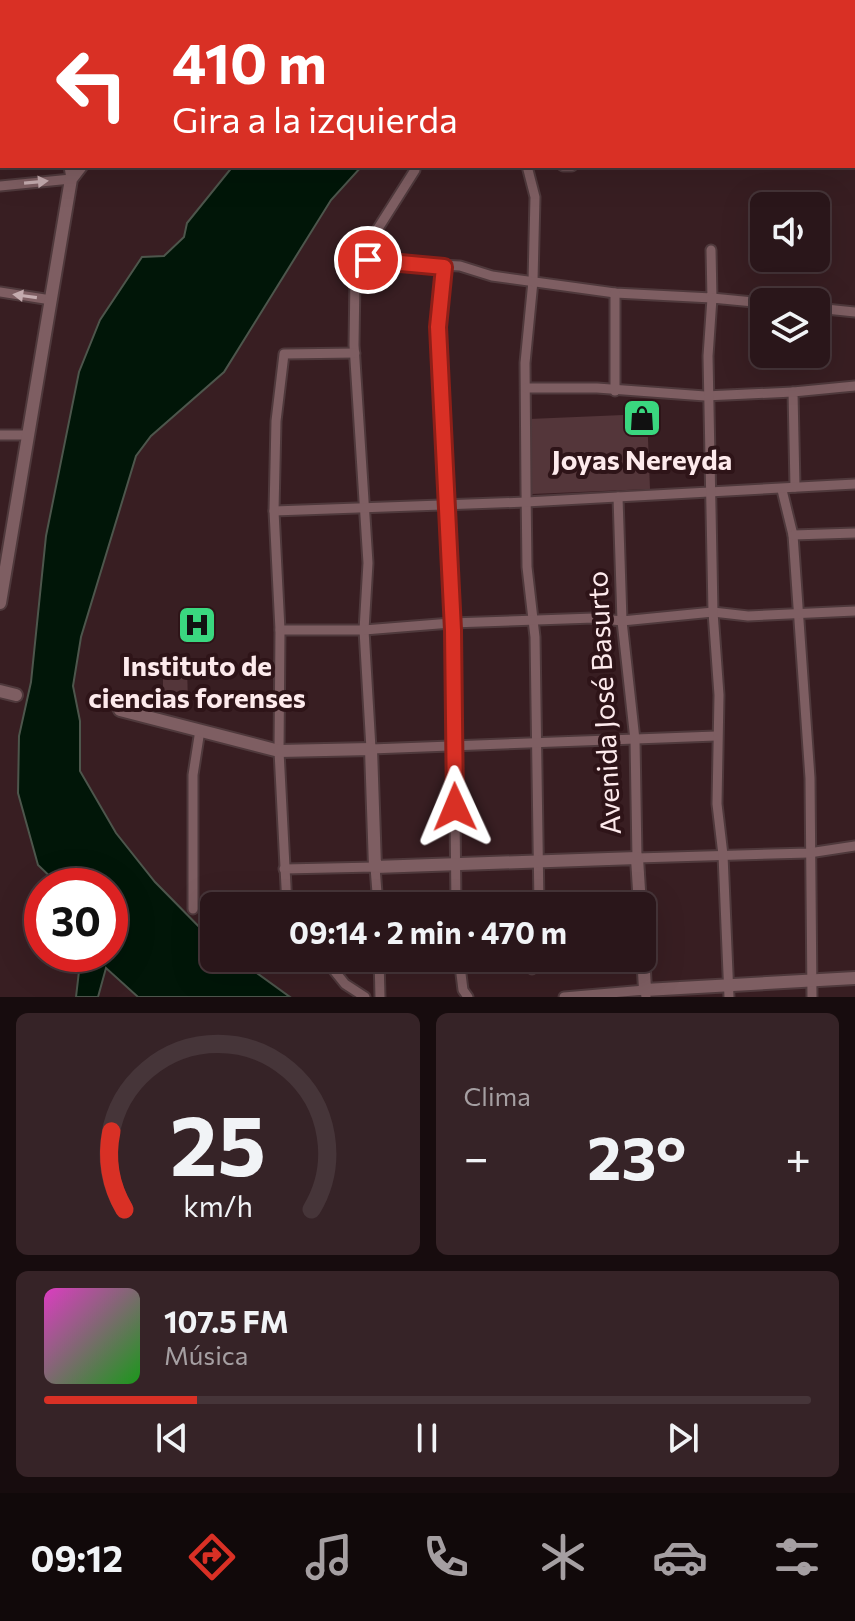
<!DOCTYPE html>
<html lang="es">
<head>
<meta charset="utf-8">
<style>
	body { margin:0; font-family:Commissioner,sans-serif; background:#362327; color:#f1f3f6; height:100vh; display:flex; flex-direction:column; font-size:30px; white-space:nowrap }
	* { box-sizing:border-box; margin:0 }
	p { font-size:26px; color:#a59fa2 }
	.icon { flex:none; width:44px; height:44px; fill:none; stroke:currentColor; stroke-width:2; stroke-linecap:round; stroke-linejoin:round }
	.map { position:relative; height:997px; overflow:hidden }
	.side { display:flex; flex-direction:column; gap:16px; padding:16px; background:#170c0e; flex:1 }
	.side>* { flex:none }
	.banner { position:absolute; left:0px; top:0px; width:856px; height:168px; box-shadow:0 8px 32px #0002,0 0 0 2px #463539; background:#d93025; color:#fff; overflow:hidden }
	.controls { position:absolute; left:750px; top:192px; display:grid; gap:16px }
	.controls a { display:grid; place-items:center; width:80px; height:80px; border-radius:12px; background:#2a161a; box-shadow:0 8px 32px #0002,0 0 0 2px #463539; font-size:40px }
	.speed { position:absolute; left:24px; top:868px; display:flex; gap:16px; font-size:40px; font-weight:700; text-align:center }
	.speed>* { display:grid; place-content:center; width:104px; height:104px; border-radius:50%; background:#2a161a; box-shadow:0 8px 32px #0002,0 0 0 2px #463539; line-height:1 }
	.speed .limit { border:12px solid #d22; background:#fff; color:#111 }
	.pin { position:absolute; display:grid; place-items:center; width:68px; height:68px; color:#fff; margin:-34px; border:4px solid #fff; border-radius:50%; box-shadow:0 2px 8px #0007 }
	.me { position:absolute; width:88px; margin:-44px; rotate:359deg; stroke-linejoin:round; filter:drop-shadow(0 0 6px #0008) }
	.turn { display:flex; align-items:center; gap:28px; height:168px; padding:0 40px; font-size:36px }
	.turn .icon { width:104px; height:104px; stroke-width:2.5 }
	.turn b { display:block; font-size:56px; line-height:68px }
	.big { font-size:60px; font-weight:700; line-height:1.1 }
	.side .card { flex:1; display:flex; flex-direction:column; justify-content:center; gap:12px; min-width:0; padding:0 28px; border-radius:12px; background:#362327 }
	.side .dial { align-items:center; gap:0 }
	.dial svg { height:208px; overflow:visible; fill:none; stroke:#463539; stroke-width:7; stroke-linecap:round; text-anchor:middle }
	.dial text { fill:#f1f3f6; stroke:none }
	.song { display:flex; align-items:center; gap:24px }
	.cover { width:96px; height:96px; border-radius:12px; background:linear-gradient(135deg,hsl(310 70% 55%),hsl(120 70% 35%)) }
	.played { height:8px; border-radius:4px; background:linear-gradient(90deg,#d93025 20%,#463539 20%) }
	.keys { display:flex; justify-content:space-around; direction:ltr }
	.heat { display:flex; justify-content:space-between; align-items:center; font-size:44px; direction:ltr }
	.side .tiles { flex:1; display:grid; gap:16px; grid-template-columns:1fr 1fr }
	.card:last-child { grid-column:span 2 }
	.trip { position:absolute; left:200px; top:892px; width:456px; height:80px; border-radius:12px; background:#2a161a; box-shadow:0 8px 32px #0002,0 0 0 2px #463539; font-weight:700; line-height:80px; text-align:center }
	.dock { display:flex; height:128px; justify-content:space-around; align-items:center; background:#11090a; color:#a59fa2 }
	.dock .icon { width:56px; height:56px }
	.dock .current { color:#d93025 }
	.dock b { font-size:36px; color:#f1f3f6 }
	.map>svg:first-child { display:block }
	.green { fill:#54363a }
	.water { fill:#011608; stroke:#4d564c; stroke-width:2 }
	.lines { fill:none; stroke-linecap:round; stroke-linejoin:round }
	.stream { stroke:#4d564c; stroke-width:3 }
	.street-casing { stroke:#4f393c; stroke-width:13 }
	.secondary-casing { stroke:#4f393c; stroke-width:16 }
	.street { stroke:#7e5e62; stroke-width:9 }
	.secondary { stroke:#7e5e62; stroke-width:12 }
	.oneway { fill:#c4abae }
	.route-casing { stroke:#8d1f18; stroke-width:20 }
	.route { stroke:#d93025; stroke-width:14 }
	.labels { text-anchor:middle; stroke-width:8; stroke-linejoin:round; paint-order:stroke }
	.poi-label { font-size:28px; font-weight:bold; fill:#fdeaec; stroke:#2e1418 }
	.street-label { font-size:28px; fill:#fdeaec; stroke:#2e1418 }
</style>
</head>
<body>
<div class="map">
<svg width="855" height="997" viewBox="0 0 855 997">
	<rect width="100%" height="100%" fill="#381e22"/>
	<g class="green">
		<polygon points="647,414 650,489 532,494 529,419"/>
		<polygon points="163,666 187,666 188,704 163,704"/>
	</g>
	<polygon class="water" points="233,166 362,166 331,200 224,372 151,436 136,456 81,637 73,686 80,721 80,771 116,833 155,882 214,942 214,958 236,958 290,997 138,997 106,968 98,997 76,997 81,954 110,954 110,886 60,886 38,865 18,793 19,736 31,682 46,536 79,372 100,320 142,257 164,256 184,237 187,223"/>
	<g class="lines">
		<g class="stream">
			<polyline points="705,0 707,2"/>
			<polyline points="771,0 775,2"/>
			<polyline points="711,2 719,0"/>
			<polyline points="817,2 818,0"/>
		</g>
		<g class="street-casing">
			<g id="street">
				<polyline points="46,0 46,2"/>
				<polyline points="287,0 291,2"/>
				<polyline points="188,2 188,0"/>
				<polyline points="527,166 535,197 533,281 525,363 526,489 527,567 535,637 539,906"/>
				<polyline points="563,166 572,166"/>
				<polyline points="415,170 365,249 355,278 354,345 368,563 364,630 371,749 716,736"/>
				<polyline points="0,186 71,179 69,166"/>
				<polyline points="361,261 460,266 492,276 615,293 712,298 711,250"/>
				<polyline points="444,267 438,327 453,630 456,906"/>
				<polyline points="0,292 51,300"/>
				<polyline points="816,308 855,312"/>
				<polyline points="526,388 597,388 705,396 793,392"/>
				<polyline points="615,391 615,293"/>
				<polyline points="0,435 28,435"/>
				<polyline points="795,487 793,392 855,386"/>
				<polyline points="782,490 793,535 810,778 812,997"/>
				<polyline points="618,497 622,621 635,740 637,858 809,853 855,846"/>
				<polyline points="274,511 526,502 855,484"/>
				<polyline points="793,535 855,533"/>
				<polyline points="280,630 364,630 451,623 594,618 622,621 713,612 748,616 855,611"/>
				<polyline points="284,869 375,867 378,906"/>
				<polyline points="287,906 279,751 280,630 274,511 276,421 284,354 355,353"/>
				<polyline points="193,909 193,775 200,730"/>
				<polyline points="324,958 345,984 365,997"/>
				<polyline points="379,958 380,997"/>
				<polyline points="459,958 463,990 468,997"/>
				<polyline points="532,969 532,958"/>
				<polyline points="564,997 645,990 646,997"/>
				<polyline points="729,997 723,855 717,804 719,695 713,612 708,356 712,298 764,303"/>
			</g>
		</g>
		<g class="secondary-casing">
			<g id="secondary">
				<polyline points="127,2 128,0"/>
				<polyline points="0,46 2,46"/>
				<polyline points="0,603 71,179 81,166"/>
				<polyline points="0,691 16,695"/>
				<polyline points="120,710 279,751 371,749 375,867 637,858 640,906"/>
				<polyline points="642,935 645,990 855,978"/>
			</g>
		</g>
		<use href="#street" class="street"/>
		<use href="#secondary" class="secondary"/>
	</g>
	<defs><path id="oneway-solid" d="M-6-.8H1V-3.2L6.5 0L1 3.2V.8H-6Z" transform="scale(2)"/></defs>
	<g class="oneway">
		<use href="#oneway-solid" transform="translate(36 182) rotate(-5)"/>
		<use href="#oneway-solid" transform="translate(25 296) rotate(-172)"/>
	</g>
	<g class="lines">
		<g class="route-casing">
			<polyline id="route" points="368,260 444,267 438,327 453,630 455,807"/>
		</g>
		<use href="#route" class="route"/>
	</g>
	<defs>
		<g id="shop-square" transform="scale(2)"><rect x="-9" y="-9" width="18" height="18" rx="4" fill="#3ad77f" stroke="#2e1418"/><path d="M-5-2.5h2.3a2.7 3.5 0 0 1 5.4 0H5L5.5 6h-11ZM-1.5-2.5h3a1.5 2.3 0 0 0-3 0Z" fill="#111"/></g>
		<g id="hospital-square" transform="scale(2)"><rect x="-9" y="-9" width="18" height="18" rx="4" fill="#3ad77f" stroke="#2e1418"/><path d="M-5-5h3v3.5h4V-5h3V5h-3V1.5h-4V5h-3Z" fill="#111"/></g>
	</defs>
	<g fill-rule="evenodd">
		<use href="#shop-square" x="642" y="418"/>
		<use href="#hospital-square" x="197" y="625"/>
	</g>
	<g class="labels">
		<g class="poi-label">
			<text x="642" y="470">Joyas Nereyda</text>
			<text x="197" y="676">Instituto de<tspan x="197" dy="32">ciencias forenses</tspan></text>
		</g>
		<g class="street-label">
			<text transform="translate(604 703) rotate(-93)" y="10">Avenida José Basurto</text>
		</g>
	</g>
</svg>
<div class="controls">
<a><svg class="icon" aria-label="sound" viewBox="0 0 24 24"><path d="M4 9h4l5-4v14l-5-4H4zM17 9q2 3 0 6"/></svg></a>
<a><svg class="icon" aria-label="layers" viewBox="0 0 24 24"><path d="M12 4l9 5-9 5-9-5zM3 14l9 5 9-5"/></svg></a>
</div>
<div class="speed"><div class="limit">30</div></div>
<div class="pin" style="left:368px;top:260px;background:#d93025"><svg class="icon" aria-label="arrive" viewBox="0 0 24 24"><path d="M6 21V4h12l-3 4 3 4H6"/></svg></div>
<svg class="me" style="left:455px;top:807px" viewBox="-20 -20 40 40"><path d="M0-17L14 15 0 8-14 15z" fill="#d93025" stroke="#fff" stroke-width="4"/></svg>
<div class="trip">09:14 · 2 min · 470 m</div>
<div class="banner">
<div class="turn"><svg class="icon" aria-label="left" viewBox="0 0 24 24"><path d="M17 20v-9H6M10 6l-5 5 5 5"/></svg><div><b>410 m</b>Gira a la izquierda</div></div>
</div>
</div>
<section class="side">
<div class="tiles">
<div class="card dial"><svg viewBox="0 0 100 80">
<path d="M14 69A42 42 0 1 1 86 69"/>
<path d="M14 69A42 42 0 0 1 9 39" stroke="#d93025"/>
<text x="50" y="56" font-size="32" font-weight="700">25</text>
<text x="50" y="72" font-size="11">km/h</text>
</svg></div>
<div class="card"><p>Clima</p>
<div class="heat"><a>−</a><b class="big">23°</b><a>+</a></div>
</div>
<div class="card">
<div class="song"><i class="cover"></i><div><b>107.5 FM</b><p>Música</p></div></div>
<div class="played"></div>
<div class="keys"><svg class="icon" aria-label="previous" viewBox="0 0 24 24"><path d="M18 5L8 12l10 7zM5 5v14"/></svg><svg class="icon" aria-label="pause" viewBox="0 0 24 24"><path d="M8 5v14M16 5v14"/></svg><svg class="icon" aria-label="next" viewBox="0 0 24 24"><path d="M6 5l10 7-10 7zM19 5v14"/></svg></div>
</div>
</div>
</section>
<nav class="dock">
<b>09:12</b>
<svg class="icon current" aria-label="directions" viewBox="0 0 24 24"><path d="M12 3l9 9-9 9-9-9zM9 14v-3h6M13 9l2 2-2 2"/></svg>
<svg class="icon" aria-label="music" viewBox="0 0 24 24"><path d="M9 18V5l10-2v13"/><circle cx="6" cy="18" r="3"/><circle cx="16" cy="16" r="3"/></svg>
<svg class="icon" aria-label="phone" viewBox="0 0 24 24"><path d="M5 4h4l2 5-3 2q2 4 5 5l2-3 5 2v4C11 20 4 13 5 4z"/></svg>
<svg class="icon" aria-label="climate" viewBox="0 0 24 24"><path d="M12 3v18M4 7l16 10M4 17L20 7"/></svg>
<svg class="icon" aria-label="car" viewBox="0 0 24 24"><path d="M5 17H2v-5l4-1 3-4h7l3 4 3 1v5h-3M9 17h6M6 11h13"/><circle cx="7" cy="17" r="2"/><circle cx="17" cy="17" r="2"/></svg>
<svg class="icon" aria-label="filters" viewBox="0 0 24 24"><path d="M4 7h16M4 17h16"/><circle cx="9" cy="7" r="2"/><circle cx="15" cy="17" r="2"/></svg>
</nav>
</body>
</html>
